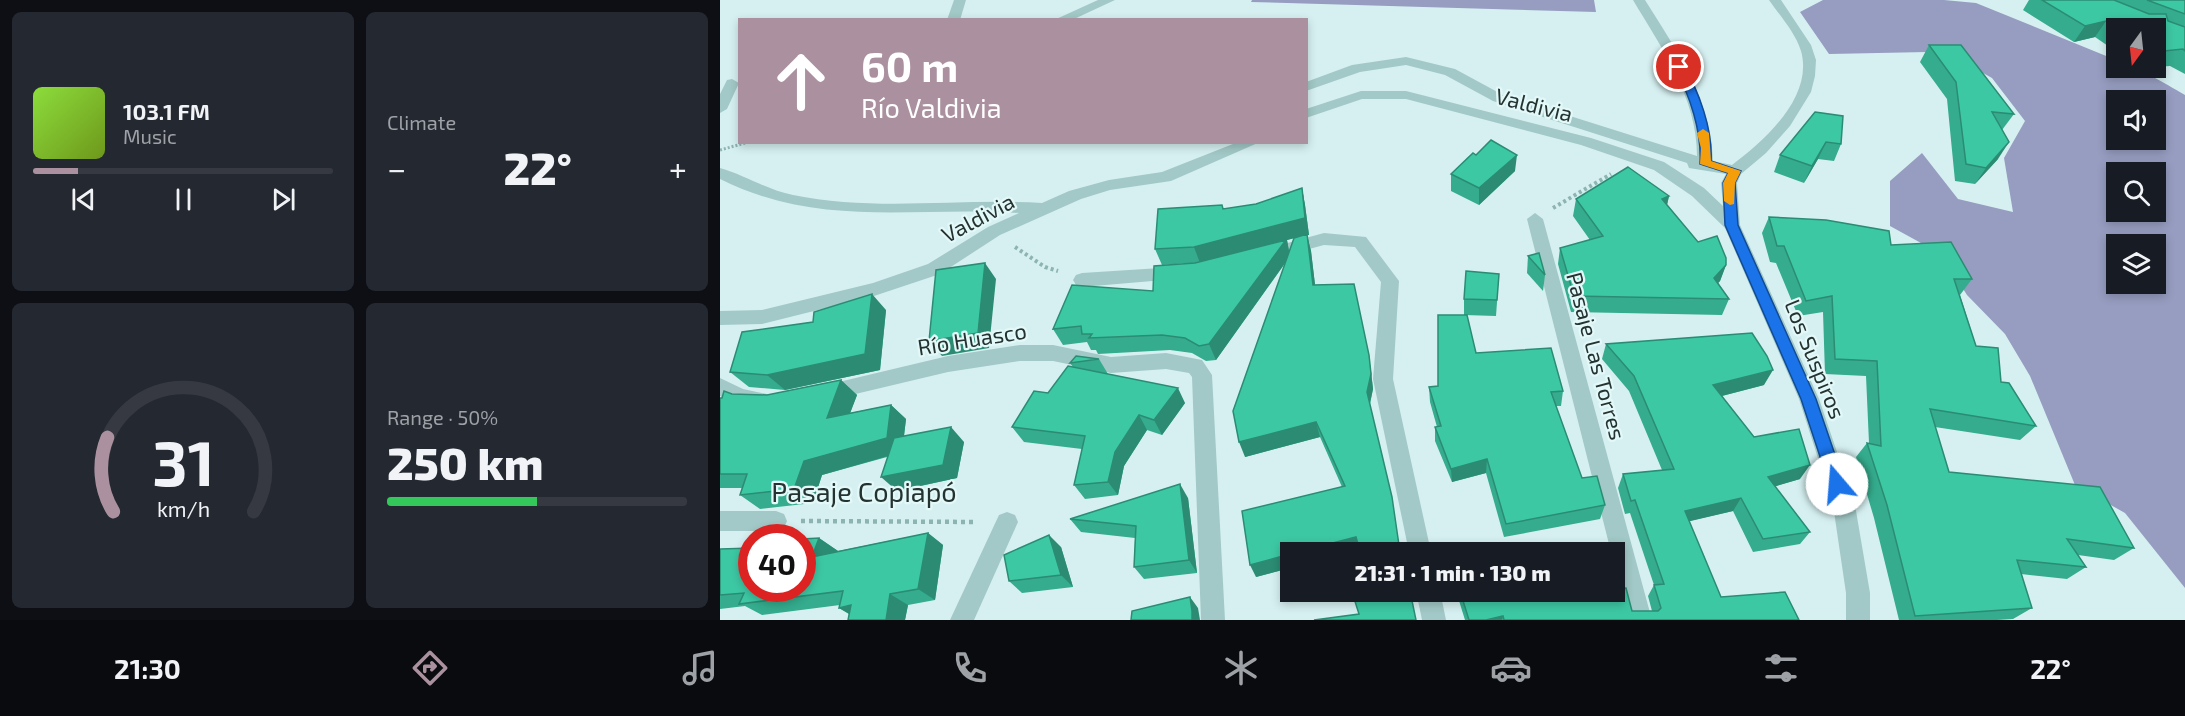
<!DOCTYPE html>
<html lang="en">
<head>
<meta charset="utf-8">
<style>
	body { margin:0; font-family:"Exo 2",sans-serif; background:#242831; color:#f1f3f6; height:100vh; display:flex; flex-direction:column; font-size:22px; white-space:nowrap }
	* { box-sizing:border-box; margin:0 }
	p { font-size:20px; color:#9ea1a6 }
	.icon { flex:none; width:33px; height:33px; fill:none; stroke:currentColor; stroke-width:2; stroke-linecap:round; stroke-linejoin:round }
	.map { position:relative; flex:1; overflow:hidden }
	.details { display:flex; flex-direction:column; gap:12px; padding:12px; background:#0d0f14; width:720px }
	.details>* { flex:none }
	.top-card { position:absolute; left:18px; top:18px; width:570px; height:126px; border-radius:0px; box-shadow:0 3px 9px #0003; background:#ab919f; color:#fff; overflow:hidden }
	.needle { width:39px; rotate:195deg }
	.fabs { position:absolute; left:1386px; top:18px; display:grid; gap:12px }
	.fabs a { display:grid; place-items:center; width:60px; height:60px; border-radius:0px; background:#171b24; box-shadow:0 3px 9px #0003; font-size:30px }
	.speed { position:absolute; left:18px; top:524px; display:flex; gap:12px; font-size:30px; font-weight:700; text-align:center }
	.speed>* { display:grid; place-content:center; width:78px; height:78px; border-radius:50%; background:#171b24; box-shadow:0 3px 9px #0003; line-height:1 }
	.speed .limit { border:9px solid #d22; background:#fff; color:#111 }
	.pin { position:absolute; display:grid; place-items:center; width:51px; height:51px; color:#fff; margin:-26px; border:3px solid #fff; border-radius:50%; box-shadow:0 2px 6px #0007 }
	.me { position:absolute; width:66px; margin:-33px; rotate:342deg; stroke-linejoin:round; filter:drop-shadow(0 0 4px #0008) }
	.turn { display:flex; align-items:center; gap:21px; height:126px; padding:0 24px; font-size:27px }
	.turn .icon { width:78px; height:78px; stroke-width:2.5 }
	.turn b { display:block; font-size:42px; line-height:51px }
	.big { font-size:45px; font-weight:800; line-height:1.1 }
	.details .tile { flex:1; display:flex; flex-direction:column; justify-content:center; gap:9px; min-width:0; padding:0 21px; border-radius:9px; background:#242831 }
	.details .dial { align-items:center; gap:0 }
	.dial svg { height:156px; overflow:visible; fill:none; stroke:#363941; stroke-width:7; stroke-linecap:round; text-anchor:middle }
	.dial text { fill:#f1f3f6; stroke:none }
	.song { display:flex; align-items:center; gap:18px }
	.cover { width:72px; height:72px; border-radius:9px; background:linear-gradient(135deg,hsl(90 70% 55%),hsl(80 70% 35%)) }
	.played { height:6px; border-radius:3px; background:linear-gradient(90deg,#ab919f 15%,#363941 15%) }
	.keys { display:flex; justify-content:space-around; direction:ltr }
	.heat { display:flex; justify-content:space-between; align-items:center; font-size:33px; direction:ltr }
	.charge { height:9px; border-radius:4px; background:linear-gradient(90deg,#34c759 50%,#363941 0) }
	.details .tiles { flex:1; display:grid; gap:12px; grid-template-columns:repeat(2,1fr) }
	.trip { position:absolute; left:560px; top:542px; width:345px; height:60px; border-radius:0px; background:#171b24; box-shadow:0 3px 9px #0003; font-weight:800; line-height:60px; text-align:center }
	.tabs { display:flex; height:96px; justify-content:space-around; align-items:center; background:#090b0e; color:#9ea1a6 }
	.tabs .icon { width:42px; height:42px }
	.tabs .active { color:#ab919f }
	.tabs b { font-size:27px; color:#f1f3f6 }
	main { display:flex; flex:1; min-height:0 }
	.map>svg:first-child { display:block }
	.green { fill:#969dc0; fill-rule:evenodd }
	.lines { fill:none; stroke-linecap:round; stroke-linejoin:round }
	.path-far2 { stroke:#8db4b1; stroke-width:3; stroke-dasharray:2 2; stroke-linecap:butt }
	.path-far1 { stroke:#8db4b1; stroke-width:4; stroke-dasharray:3 3; stroke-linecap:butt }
	.path { stroke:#8db4b1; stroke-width:4.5; stroke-dasharray:4 4; stroke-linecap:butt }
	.minor { fill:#a2c9c7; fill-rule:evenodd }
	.wall { fill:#34ac8d; fill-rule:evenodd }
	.shaded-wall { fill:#2b8c73 }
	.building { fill:#3dc8a4; stroke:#2b8c73; stroke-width:1.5 }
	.route { fill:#1a73e8; stroke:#114b97; stroke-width:1.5 }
	.slow { fill:#f59e0b }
	.labels { text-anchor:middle; stroke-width:4.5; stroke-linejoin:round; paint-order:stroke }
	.street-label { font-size:22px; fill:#253330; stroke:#e2f8f9 }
	.near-street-label { font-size:27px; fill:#253330; stroke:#e2f8f9 }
</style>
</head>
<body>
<main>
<section class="details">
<div class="tiles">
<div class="tile">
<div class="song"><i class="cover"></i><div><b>103.1 FM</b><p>Music</p></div></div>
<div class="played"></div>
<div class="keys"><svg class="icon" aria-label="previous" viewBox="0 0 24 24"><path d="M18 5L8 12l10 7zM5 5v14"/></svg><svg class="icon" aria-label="pause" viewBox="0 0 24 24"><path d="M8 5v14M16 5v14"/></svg><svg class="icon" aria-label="next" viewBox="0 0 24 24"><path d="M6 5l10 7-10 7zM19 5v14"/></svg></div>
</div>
<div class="tile"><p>Climate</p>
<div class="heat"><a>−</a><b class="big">22°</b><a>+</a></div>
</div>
<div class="tile dial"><svg viewBox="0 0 100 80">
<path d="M14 69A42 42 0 1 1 86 69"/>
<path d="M14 69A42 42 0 0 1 11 31" stroke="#ab919f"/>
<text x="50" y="56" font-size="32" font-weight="700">31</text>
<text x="50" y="72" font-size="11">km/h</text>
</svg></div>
<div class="tile"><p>Range · 50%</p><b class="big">250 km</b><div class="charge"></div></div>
</div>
</section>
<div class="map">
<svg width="1465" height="620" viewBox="0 0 1465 620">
	<rect width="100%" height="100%" fill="#d6f0f1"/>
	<g class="green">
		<polygon points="532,0 874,0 876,12 531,2"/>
		<path d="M1103 0H1224L1256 3 1396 60V68C1423 68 1442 82 1465 95V588L1405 513 1355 485 1310 376 1285 334 1247 295 1221 254 1170 226V181L1202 153 1238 199 1293 212 1284 158 1305 121 1272 78 1229 54 1207 52 1109 54 1080 12ZM1396 100H1436V140H1396ZM1396 172H1436V212H1396ZM1396 244H1436V284H1396Z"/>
	</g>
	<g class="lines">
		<polyline class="path-far2" points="0,150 29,142"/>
		<g class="path-far1">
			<polyline points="833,208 891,174"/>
			<polyline points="295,247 325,267 338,271"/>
		</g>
		<polyline class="path" points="81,521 257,522"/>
		<g class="minor">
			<polygon points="234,0 246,0 240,20 227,20"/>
			<polygon points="378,0 395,0 352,20 334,20"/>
			<path d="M913 0H925C957 51 991 99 993 161L1012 165C1044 141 1094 97 1081 51 1075 32 1060 16 1049 0H1061L1091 45 1096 60 1095 76 1091 92 1070 126 1046 153 1021 174 1017 183 1020 225 1099 399 1135 505 1150 593V620H1126V593L1113 505 1079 399 1005 228 972 196 934 170 861 145 686 99H642L586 118V109L641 91H686L871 138 944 162 984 188 1003 206 1001 183 1006 174 969 168 967 163 773 101 725 75 686 65 640 72 586 91V82L632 65 686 57 735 69 783 95 977 156C977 97 942 49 913 0Z"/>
			<polygon points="12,79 19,83 7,109 0,113 0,94 7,80"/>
			<path d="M518 142H540L451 181 390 190 361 199 280 235 220 274 154 296 42 324 0 325V311L42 310 153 283 208 264 268 227 299 213C193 206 101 229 0 179V168C25 175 47 190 73 195 154 212 240 198 322 203L349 191 389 180 442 172Z"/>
			<polygon points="815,213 823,219 932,620 908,620 894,564 894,552 891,552 807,219"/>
			<polygon points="604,233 646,237 679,281 673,379 711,552 689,552 653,379 661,282 635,247 604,245 544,261 535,255 538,251"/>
			<polygon points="456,267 462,268 465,273 462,278 456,279 362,287 356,285 353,280 356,275 362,273"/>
			<polygon points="300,345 333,345 391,357 446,353 482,360 492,375 505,620 481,620 472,377 469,373 446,369 391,373 333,361 300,361 228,372 106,401 99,399 96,393 99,387 106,385 228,356"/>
			<path d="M0 378 23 389 47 394 50 400 47 406C31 411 14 403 0 396Z"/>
			<polygon points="0,511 56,511 64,514 67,521 64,528 56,531 0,531"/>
			<polygon points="287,512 295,515 298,522 254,620 230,620 279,515"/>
			<polygon points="696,591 720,591 726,620 702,620"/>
		</g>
	</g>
	<g class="wall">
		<polygon points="1309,0 1465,0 1465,74 1450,66 1436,67 1436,28 1396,28 1396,48 1391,48 1375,37 1354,42 1303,10"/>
		<polygon points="1209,45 1294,114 1282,130 1278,159 1255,184 1235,181 1227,99 1200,62"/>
		<polygon points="1095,112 1121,144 1114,161 1098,159 1084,183 1054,172 1060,155"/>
		<polygon points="756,155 795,171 759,205 731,191 731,174"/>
		<path d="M582 188 585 205 589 235H587L591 251 595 285 651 371 653 389 650 404 639 549 570 552V568L536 577 622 487 600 437 525 457 566 262 496 360 486 361 472 353 450 350 378 354 376 350H371L367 342 343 345 333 329 433 291 470 263 442 265 435 249 503 209 536 204ZM574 238 569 252 567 240Z"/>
		<polygon points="949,196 947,205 978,242 1006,265 1000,281 998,283 1009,299 1002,315 851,312 838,264 840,248 870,240 853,216 856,199"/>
		<polygon points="1049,217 1171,245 1252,279 1240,295 1256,346 1281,382 1316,426 1300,440 1215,427 1229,472 1414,548 1394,560 1358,555 1366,567 1347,579 1301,574 1312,608 1293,619 1277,620 1179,620 1154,518 1136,457 1147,443 1149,443 1146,376 1105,374 1103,312 1078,316 1056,263 1050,262 1042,233"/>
		<polygon points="808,256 825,275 823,291 807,273"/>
		<polygon points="779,274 776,316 744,315 744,299"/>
		<polygon points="166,310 160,370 65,390 29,387 10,372 93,322"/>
		<polygon points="886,344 1044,385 1002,396 1034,437 1080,479 1055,486 1090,532 1080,544 1033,552 1013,511 969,521 1001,597 1079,620 745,620 736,591 795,591 798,599 912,611 932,611 928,596 934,585 910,513 905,514 898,488 903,474 942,470 909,391 882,359"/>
		<polygon points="756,353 843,391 841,406 836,406 862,478 885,505 880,519 784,537 766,473 732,482 715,441 715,427 717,427 710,402 709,387 718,386"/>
		<polygon points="379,359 388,374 465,403 442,435 427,430 404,466 398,495 365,499 354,485 362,449 304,442 292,427 328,393 353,367 350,363"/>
		<polygon points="121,380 137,395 130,413 171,405 186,419 184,436 244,442 237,478 177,491 167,457 102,475 93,503 40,509 20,495 22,488 0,488 0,398 2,398 12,394 47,395"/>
		<polygon points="468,498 477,573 424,579 414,567 415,538 361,532 350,519"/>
		<polygon points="208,533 223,545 215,600 188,605 185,620 128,620 129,614 119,608 120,605 42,615 25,606 0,609 0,549 32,588 99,538 118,551"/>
		<polygon points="341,547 353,587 302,593 289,581"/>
	</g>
	<g class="shaded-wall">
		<polygon points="1386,21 1375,37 1354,42 1365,26"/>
		<polygon points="1106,142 1098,159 1084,183 1092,166"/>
		<polygon points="1289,142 1278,159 1255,184 1266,168"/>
		<polygon points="797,155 795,171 759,205 759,188"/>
		<polygon points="582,188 585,205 589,235 587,235 591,251 597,301 593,285 587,235 567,240 570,256 496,360 489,344 480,263 474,247"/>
		<polygon points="949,196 945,213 942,199"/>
		<polygon points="265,263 276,279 269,348 222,356 209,341"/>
		<polygon points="1006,265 1000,281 988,294 994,278"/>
		<polygon points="152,294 166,310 160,370 65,390 47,375"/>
		<polygon points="649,355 653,389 649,407 647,392"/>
		<polygon points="1053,370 1044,385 986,400 993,385"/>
		<polygon points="121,380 137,395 123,432 107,418"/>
		<polygon points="458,388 465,403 442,435 434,420"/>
		<polygon points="171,405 186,419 182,452 102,475 93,503 74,489 84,461"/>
		<polygon points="419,415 427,430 404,466 398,495 388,482 395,452"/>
		<polygon points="596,422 600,437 525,457 519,442"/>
		<polygon points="231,427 244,442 237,478 177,491 161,477"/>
		<polygon points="767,459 766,473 732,482 731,469"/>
		<polygon points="1090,465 1080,479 1040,491 1048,477"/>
		<polygon points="460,484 468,498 477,573 469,560"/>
		<polygon points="1021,498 1013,511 958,524 965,511"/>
		<polygon points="208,533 223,545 215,600 198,589"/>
		<polygon points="329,535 341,547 353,587 341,575"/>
		<polygon points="636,537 639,549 629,552 578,552"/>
		<polygon points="99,538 118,551 112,569 92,557"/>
		<polygon points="570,554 570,568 536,577 530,565"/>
		<polygon points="170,594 188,605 185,620 166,620"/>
		<polygon points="470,597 478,608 480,620 472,620"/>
		<polygon points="131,605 138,619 119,608"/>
		<polygon points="783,616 782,620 766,620"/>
	</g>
	<g class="building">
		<polygon points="1322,0 1394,0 1429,14 1446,14 1448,21 1465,27 1465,51 1463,49 1444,51 1436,46 1436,28 1398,28 1386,21 1365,26"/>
		<polygon points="1427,0 1465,0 1465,14"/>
		<polygon points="1209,45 1241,45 1294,114 1272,112 1289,142 1266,168 1246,164 1236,82"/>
		<polygon points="1095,112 1123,116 1121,144 1106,142 1092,166 1060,155"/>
		<polygon points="771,140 797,155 759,188 731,174 753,153 756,155"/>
		<polygon points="908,167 949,196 942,199 978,242 997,236 1006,258 1006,265 994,278 1009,299 854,296 840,248 883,236 856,199"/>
		<polygon points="582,188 585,218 474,247 435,249 438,209 502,205 503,209 536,204"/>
		<polygon points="1049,217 1106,220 1169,231 1171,245 1231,242 1252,279 1234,279 1256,346 1278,348 1281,382 1289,383 1316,426 1210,409 1229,472 1380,487 1414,548 1347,539 1366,567 1297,560 1312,608 1195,616 1167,505 1147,443 1161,446 1157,361 1115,359 1112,296 1086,301 1064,246 1057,246"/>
		<polygon points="587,234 593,285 634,284 649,355 651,374 647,392 672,497 680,552 640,552 636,537 578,552 570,552 570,554 530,565 522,511 625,486 596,422 519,442 513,411 574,238"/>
		<polygon points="566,240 489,344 479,346 465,338 442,335 369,338 372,334 362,334 361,326 333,329 352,285 433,291 434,266 475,263"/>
		<polygon points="819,253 825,275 808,256"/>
		<polygon points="265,263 258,333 209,341 216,270"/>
		<polygon points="746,271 779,274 777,300 744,299"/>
		<polygon points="152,294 145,354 47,375 10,372 22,332 93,322 94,312"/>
		<polygon points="718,315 747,315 756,353 831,348 843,391 831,392 862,478 877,476 885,505 786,524 767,459 731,469 715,427 721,426 709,387 718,386"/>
		<polygon points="1032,333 1047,356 1053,370 993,385 1034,437 1079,429 1090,465 1048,477 1090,532 1043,539 1021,498 965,511 1001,597 1065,592 1079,620 784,620 783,616 766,620 749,620 740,591 795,591 798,599 875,591 894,591 894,589 906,588 912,611 938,611 941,608 934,585 944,584 915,500 911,501 903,474 954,469 914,376 886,344"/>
		<polygon points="356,356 379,359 350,363"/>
		<polygon points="348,366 458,388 434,420 419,415 395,452 388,482 354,485 365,436 292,427 314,391 328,393"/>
		<polygon points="121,380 107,418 171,405 167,438 84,461 74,489 20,495 27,474 0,474 0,398 2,398 4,391 12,394 47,395"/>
		<polygon points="231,427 223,465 161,477 174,438"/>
		<polygon points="460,484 469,560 414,567 416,526 350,519"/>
		<polygon points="208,533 198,589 170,594 166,620 128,620 131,605 119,608 123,591 19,604 24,593 0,595 0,549 32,548 32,588 82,588 82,539 99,538 92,557"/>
		<polygon points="329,535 341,575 289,581 284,555"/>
		<polygon points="649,591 690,591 696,620 594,620 639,614 633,595 649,592"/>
		<polygon points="470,597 472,611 472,620 411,620 412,611"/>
	</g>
	<path class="route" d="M955 65H963C979 91 993 130 991 161L1021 171 1015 183 1018 225 1096 399 1125 484 1122 489 1117 491 1111 489 1109 484 1081 399 1005 225 1003 183 1008 173 980 164C982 132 970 95 954 67Z"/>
	<polygon class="slow" points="983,129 989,133 991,161 1021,171 1015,183 1014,204 1010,205 1004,201 1003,183 1008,173 980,164 981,148 977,133"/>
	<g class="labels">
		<g class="street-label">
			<text transform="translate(814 105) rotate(14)" y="8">Valdivia</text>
			<text transform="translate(258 218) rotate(-28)" y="8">Valdivia</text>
			<text transform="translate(252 339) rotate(-9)" y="8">Río Huasco</text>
			<text transform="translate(876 356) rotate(75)" y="8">Pasaje Las Torres</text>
			<text transform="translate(1095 359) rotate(68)" y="8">Los Suspiros</text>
		</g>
		<g class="near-street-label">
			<text x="144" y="502">Pasaje Copiapó</text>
		</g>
	</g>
</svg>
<div class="fabs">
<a><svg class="needle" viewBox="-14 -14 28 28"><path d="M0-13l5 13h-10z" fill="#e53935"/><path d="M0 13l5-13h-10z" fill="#9ea1a6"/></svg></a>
<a><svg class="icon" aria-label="sound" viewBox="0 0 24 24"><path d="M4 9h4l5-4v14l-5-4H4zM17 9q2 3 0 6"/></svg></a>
<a><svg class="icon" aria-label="search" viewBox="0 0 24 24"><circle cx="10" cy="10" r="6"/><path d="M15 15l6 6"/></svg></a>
<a><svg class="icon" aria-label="layers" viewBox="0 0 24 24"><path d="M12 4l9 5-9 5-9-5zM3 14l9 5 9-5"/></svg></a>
</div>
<div class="speed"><div class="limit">40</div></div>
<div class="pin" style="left:959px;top:67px;background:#d93025"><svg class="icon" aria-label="arrive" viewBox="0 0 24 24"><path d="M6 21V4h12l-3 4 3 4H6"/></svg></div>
<svg class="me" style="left:1117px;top:484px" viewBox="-20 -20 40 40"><circle r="19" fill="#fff"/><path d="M0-13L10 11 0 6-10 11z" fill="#1a73e8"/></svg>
<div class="trip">21:31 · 1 min · 130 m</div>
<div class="top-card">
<div class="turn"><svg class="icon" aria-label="ahead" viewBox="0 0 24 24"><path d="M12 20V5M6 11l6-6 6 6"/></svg><div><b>60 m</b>Río Valdivia</div></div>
</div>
</div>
</main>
<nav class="tabs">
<b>21:30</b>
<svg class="icon active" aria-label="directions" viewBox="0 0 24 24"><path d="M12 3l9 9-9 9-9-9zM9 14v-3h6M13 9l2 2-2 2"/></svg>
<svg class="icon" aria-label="music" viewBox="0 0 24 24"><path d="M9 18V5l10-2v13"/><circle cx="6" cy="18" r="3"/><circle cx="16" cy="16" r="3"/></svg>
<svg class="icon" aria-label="phone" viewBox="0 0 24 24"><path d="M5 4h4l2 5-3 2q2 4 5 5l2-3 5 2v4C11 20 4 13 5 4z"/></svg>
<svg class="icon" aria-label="climate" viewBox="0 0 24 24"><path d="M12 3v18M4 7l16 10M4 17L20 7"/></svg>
<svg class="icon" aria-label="car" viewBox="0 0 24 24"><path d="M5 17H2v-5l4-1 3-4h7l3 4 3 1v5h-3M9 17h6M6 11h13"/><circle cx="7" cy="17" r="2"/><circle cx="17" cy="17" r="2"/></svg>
<svg class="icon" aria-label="filters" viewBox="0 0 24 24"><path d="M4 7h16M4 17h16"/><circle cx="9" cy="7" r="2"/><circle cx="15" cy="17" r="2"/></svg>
<b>22°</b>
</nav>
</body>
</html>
